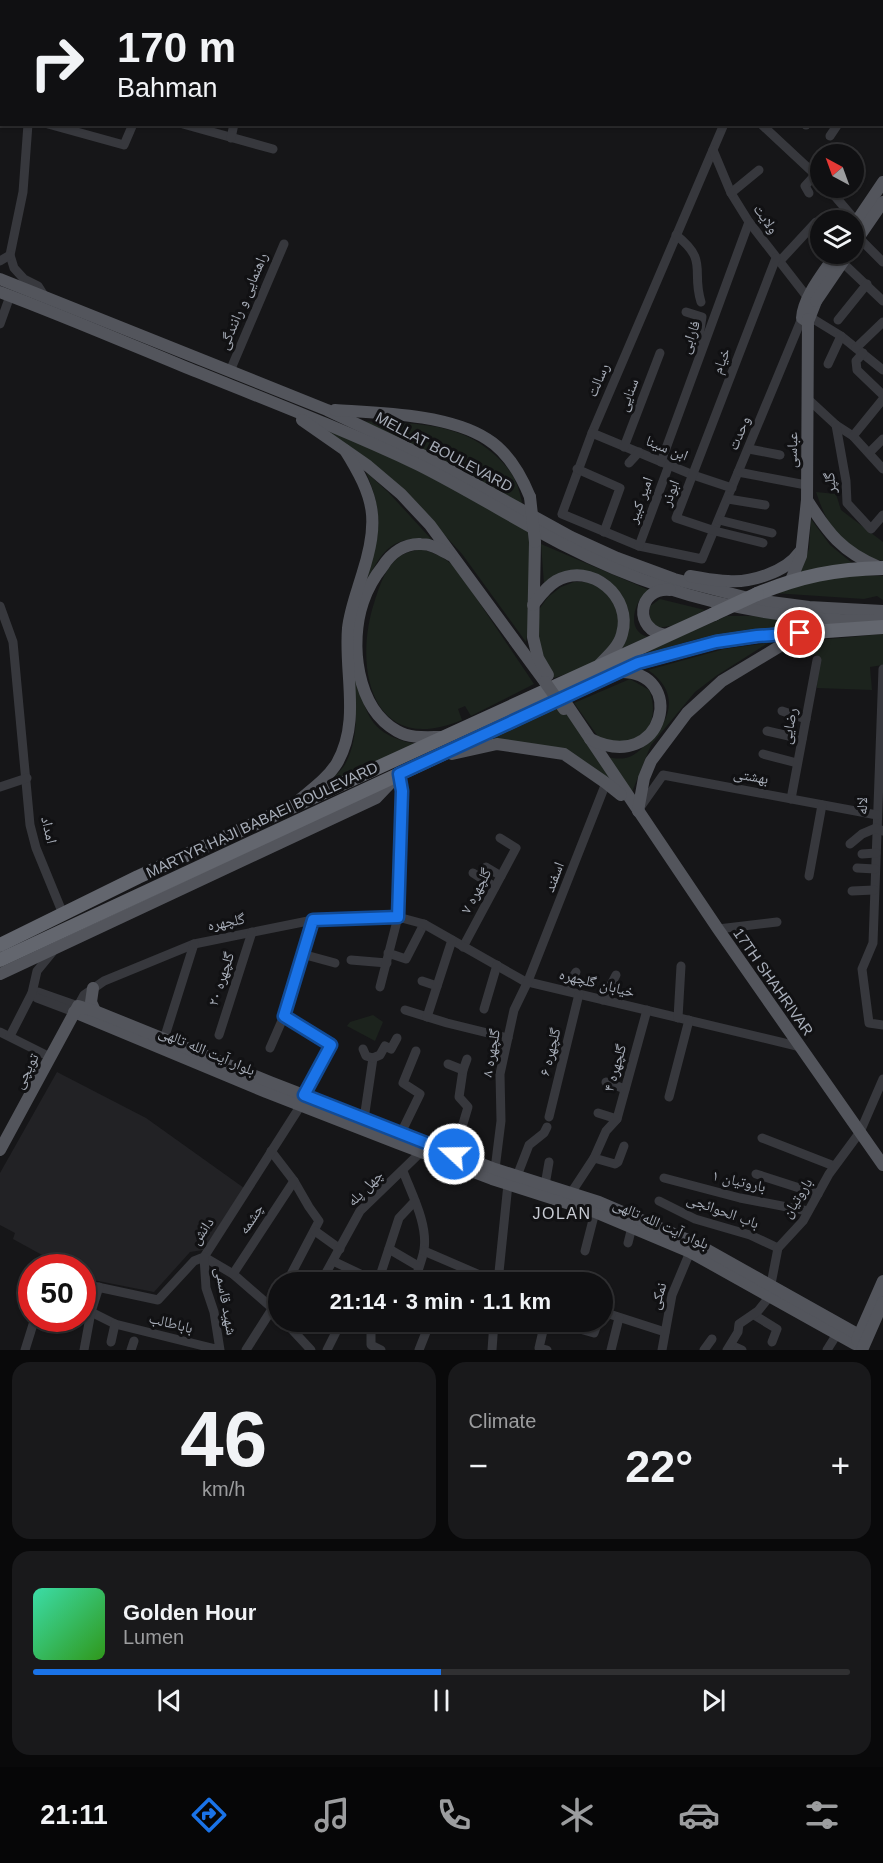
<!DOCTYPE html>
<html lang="en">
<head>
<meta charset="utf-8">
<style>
	body { margin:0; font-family:Helvetica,"Noto Naskh Arabic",sans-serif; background:#19191b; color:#f1f3f6; height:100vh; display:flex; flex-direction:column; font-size:22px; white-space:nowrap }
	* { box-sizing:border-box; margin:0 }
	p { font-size:20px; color:#9c9d9f }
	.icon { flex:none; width:33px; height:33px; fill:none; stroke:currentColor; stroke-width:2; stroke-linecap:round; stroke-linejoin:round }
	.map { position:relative; height:1350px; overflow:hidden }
	.side { display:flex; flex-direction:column; gap:12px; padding:12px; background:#09090a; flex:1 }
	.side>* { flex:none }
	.top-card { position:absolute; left:0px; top:0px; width:884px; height:126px; box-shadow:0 2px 4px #0004,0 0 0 2px #303032; background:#101012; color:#f1f3f6; overflow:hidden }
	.needle { width:39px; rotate:319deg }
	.controls { position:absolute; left:810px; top:144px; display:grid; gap:12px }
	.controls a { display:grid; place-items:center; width:54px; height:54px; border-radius:50%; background:#101012; box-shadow:0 2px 4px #0004,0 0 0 2px #303032; font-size:30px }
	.speed { position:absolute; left:18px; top:1254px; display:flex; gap:12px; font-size:30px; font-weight:700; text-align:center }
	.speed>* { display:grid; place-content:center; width:78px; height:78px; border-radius:50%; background:#101012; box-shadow:0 2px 4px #0004,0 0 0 2px #303032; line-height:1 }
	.speed .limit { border:9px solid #d22; background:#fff; color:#111 }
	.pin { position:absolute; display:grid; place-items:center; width:51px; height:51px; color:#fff; margin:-26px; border:3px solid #fff; border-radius:50%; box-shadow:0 2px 6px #0007 }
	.me { position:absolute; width:66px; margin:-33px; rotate:291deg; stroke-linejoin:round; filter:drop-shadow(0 0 4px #0008) }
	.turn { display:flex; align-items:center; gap:21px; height:126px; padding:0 18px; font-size:27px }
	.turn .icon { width:78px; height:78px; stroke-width:2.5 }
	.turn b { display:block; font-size:42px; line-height:51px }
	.big { font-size:45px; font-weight:800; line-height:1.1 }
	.side .tile { flex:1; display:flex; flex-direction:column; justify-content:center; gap:9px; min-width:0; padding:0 21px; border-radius:18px; background:#19191b }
	.side .dial { align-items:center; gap:0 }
	.dial b { font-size:78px; line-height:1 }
	.song { display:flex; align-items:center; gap:18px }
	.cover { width:72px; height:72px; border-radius:9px; background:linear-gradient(135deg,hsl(160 70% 55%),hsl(110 70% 35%)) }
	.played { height:6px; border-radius:3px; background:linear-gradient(90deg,#1a73e8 50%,#303032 50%) }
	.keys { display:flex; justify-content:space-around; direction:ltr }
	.heat { display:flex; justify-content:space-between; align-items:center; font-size:33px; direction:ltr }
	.side .tiles { flex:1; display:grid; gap:12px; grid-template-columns:1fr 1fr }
	.tile:last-child { grid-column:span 2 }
	.trip { position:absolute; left:268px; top:1272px; width:345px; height:60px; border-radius:30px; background:#101012; box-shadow:0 2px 4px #0004,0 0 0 2px #303032; font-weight:800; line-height:60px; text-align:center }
	.dock { display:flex; height:96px; justify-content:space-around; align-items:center; background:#060607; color:#9c9d9f }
	.dock .icon { width:42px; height:42px }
	.dock .selected { color:#1a73e8 }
	.dock b { font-size:27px; color:#f1f3f6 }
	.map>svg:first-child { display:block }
	.built { fill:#222225 }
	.green { fill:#1c231d }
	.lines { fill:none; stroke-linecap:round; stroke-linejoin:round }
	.stream { stroke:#2b353c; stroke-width:2 }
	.minor { stroke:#37383d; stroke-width:9 }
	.major { stroke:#53555c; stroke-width:12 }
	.highway { stroke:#63666e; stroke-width:14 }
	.major-bridge { stroke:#53555c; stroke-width:12 }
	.highway-bridge { stroke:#63666e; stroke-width:14 }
	.route-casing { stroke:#114b97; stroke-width:15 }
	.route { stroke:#1a73e8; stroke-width:10 }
	.labels { text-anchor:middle; stroke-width:6; stroke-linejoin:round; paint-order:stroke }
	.street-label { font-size:15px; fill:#a7adb8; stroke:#111113 }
	.neighbourhood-label { font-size:16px; letter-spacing:1.5px; fill:#c9ccd4; stroke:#111113 }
</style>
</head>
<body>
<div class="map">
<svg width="883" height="1350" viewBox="0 0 883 1350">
	<rect width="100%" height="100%" fill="#161618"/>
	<polygon class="built" points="57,1072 146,1118 244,1188 203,1250 190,1252 154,1292 83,1278 82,1268 64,1267 13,1239 15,1233 0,1225 0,1173"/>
	<g class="green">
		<polygon points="302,415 337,430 533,529 532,605 526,642 462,554 404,491"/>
		<path d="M360 421C409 424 457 420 495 455 502 461 511 471 515 480 519 488 521 498 523 507Z"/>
		<path d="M366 472 388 492 433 541C391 533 382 552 364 585 379 538 386 519 366 472Z"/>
		<path d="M816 492 836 494 841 510 883 542V561C843 552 828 528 816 492Z"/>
		<polygon points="811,519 830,545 852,563 798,574 809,549"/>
		<path d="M541 544 649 590C634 600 625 631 648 637L620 649C626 622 634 610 615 587 611 583 606 577 600 576 593 574 554 583 544 584Z"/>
		<path d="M421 549C435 553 446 558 456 568L534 684 471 716 465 706 458 709 462 720C372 758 352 668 375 600 380 584 386 567 399 557 406 552 413 551 421 549Z"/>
		<polygon points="852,575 883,576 883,600 877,596 864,599 773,593 815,581"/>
		<path d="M574 582C586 582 595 582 605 589 625 602 623 636 608 652 593 667 574 671 554 678L536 643 540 608 548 597 561 587Z"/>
		<polygon points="660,599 705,610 676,625 658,628 650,621 650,606"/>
		<polygon points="727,616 754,616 880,626 729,634 697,639 627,660"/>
		<polygon points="883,634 883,665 870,667 872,690 817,688 818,655 794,654 796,642"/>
		<path d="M768 643 716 676 695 692 651 745 632 792 606 757C613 758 621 760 629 757 637 754 644 746 650 740 674 716 677 690 648 670L724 649Z"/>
		<path d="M354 671C367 714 368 735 417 744L324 787C331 780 339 773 344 766 361 738 355 702 354 671Z"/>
		<path d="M630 679 649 690C657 708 654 733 631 741 623 743 611 742 602 742L574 703Z"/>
		<polygon points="558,701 615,784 568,756 506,742 424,763"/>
		<polygon points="373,1015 383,1022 375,1041 347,1026 350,1022"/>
	</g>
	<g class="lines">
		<polyline class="stream" points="554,0 555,2"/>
		<g class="minor">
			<polyline points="834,0 838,2"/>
			<polyline points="598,2 598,0"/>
			<polyline points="683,2 684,0"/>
			<polyline points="777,2 777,0"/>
			<polyline points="0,18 2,21"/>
			<polyline points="882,22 883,22"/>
			<polyline points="882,70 883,70"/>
			<polyline points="882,121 883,121"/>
			<polyline points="28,124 23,192 10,255 14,268 24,279 38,286 45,297"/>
			<polyline points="48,124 124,145 133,124"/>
			<polyline points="183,124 273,149"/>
			<polyline points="724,124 592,433 562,514 639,546 702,559 802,318"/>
			<polyline points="761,124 820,179"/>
			<polyline points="806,125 806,124"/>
			<polyline points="830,136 838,124"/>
			<polyline points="231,138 234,124"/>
			<polyline points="713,150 731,193 749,222 808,298"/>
			<polyline points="828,188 856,221"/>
			<polyline points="731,193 759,170"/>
			<polyline points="809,193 805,186 816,174"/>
			<path d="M676 235C709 261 691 270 701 302"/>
			<polyline points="858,237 883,262"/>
			<polyline points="0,261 10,255"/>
			<polyline points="779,262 816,222"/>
			<polyline points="843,263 883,301"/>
			<polyline points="686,312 702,317 699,336 701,349"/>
			<polyline points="810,317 841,336 883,370"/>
			<polyline points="838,320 867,284"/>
			<polyline points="0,324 10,296"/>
			<polyline points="856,348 883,322"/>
			<polyline points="863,353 856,361 857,370 883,395"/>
			<polyline points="828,364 841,336"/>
			<polyline points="230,371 284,244"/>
			<polyline points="809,400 836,425 853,436 883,469"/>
			<polyline points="836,425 846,481 847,503 871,529 883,515"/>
			<polyline points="592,433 693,475 732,488"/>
			<polyline points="853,436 883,399"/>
			<polyline points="624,447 660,353"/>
			<polyline points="749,449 780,455"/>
			<polyline points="869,453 883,439"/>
			<polyline points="661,462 749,222"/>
			<polyline points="629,463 639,452"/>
			<polyline points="577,469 620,488 604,532"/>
			<polyline points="738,472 806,485"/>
			<polyline points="728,499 765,505"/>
			<polyline points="719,520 772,533"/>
			<polyline points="763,543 715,531 676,518 776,258"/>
			<polyline points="639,546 669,465"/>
			<polyline points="0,606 13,642 30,825 36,848 63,914"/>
			<polyline points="883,669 873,943 862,969 869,1023 883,1025"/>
			<polyline points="782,711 806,719"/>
			<polyline points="767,731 802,739"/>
			<polyline points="763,754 797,763"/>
			<polyline points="0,787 27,778"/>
			<polyline points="791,799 817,660"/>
			<polyline points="639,809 663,775 877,815"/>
			<polyline points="850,844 862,834 876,828 883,831"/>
			<polyline points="862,854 876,853"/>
			<polyline points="486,867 501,876"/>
			<polyline points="857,868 875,869"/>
			<polyline points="473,873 495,887"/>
			<polyline points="809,876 822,805"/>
			<polyline points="852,891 874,890"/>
			<polyline points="718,929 777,922"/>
			<polyline points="463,947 516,848 500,838"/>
			<polyline points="388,953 406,959 424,924"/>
			<polyline points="302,954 335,963"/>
			<polyline points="351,960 387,963"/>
			<polyline points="422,981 437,986"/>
			<polyline points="380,987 398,917 402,791 399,774"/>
			<polyline points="565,990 576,972"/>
			<polyline points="32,993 38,992 78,1006 84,995 104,981 194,944 313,920 398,917 424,924 524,981 801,1047"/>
			<polyline points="34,995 37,998 74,1012"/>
			<polyline points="603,1000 616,975"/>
			<polyline points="484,1009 497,965"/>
			<polyline points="405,1010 447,1023 508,1038"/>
			<polyline points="284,1016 331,1045 304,1095"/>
			<polyline points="427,1017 452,940"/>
			<polyline points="678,1018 681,966"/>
			<polyline points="0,1032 50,1057"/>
			<polyline points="219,1035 252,932"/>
			<polyline points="10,1036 32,993 37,971 55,949"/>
			<polyline points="164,1039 194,944"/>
			<polyline points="270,1048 284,1016 313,920"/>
			<polyline points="363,1049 366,1056 373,1058 364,1119"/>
			<polyline points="373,1058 380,1055 385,1046 391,1049 397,1038"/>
			<polyline points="448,1064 463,1070 459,1097 468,1107 454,1154"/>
			<polyline points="463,1070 467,1059"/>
			<polyline points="606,1082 625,1089"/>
			<polyline points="669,1097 689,1020"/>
			<polyline points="598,1113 617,1119"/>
			<polyline points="549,1117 579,994"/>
			<polyline points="401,1133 420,1094 403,1083 416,1051"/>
			<polyline points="762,1138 834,1166"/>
			<polyline points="271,1151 294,1181 309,1207 319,1221 287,1282"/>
			<polyline points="594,1158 615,1164 618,1162 624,1146"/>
			<polyline points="495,1169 501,1121 500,1074 514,1010 528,981 606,783"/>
			<path d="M403 1171C412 1195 428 1224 424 1250 422 1261 417 1271 415 1282"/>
			<polyline points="756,1174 818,1194"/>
			<polyline points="517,1176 529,1145 544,1133 547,1127"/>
			<polyline points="664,1178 740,1198 808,1211"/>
			<polyline points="545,1185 549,1162"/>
			<polyline points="571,1193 594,1158 606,1131 617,1119 647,1010"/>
			<polyline points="659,1201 695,1219 750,1235 778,1248"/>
			<polyline points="315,1231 340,1249"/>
			<polyline points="628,1243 632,1227"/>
			<polyline points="389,1249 418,1266"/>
			<polyline points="424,1251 496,1282"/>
			<polyline points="585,1251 595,1212"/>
			<polyline points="204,1257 233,1274 279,1314"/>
			<polyline points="333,1261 377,1282"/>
			<polyline points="233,1274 294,1181"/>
			<polyline points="321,1282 360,1211 422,1151"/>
			<polyline points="378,1282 399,1218 415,1201"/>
			<polyline points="498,1282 508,1184"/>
			<polyline points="557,1282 558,1279"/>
			<polyline points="771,1284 778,1248 803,1221 829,1174 860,1132 883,1079"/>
			<polyline points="82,1286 88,1285 158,1300 194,1261 204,1257 301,1105"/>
			<polyline points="99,1287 91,1312 115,1324 220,1350 214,1312 206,1288 204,1257"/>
			<polyline points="603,1312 665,1332"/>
			<polyline points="754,1315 777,1329 772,1342"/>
			<polyline points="285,1322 311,1350"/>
			<polyline points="341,1322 371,1329"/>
			<polyline points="371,1322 371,1345 381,1350"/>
			<polyline points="545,1322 539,1348 547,1350"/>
			<polyline points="555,1322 594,1333 598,1322"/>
			<polyline points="111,1342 115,1324"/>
			<polyline points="731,1345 742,1350"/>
			<polyline points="25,1350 35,1318"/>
			<polyline points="84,1350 91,1312"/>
			<polyline points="131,1350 134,1341"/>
			<polyline points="246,1350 279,1298"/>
			<polyline points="327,1350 341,1322"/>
			<polyline points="419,1350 430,1322"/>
			<polyline points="492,1350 494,1322"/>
			<polyline points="611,1350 619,1318"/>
			<polyline points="662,1350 672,1295 690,1252"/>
			<polyline points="704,1350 712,1339"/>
			<polyline points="727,1350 738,1332 739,1324 758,1311 770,1296"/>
			<polyline points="827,1350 837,1334"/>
		</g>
		<g class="major">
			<polyline points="854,225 883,182"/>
			<polyline points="854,244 883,202"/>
			<polyline points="0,279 327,410 424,456 571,537 617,558 674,579 756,600 809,607 883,611"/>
			<path d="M0 292C64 316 127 343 190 369 267 400 345 430 419 465 469 490 516 520 566 546 665 597 772 622 883 621"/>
			<path d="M810 295 813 294 816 301 809 319 805 320 802 318C803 297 825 271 836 254"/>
			<polyline points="816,301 848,254"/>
			<path d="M335 410C380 413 448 414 487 439 508 452 521 475 530 497"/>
			<polyline points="302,420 368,466 401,494 430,525 545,682"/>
			<path d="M807 500C828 533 842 552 879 567"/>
			<polyline points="535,542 533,637 538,658 548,675"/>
			<path d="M690 576C703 578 715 581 728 581 750 583 786 572 799 553"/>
			<polyline points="791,580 801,556 807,500 808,319"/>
			<path d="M533 605C540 596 546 587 556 581 591 561 633 597 622 634 619 646 609 655 600 664"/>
			<path d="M666 635C633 631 637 587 670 590"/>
			<polyline points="568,706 718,929 883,1165"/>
			<path d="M442 737C427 737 411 739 397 731 356 708 349 643 363 602 367 590 375 576 383 566 391 553 405 543 421 544 432 544 441 550 450 555"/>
			<path d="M590 739C665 776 689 669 618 672"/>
			<polyline points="452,754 497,744 564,754 606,783 621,795"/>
			<path d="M298 801C311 790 328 778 337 763 361 721 344 673 348 628 350 610 357 592 362 575 380 520 375 498 345 450"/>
			<polyline points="638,811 644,778 651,761 687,713 722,681 800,634"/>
			<polyline points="0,974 376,798 397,776"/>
			<polyline points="93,988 91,1002 95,1011"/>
			<polyline points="74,1012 266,1092 397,1143 492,1179 595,1212 690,1252 855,1344"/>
			<polyline points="0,1150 78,1006 95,1011 270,1082 495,1169 599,1202 695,1243 859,1335"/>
			<polyline points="857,1340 883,1281"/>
			<polyline points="862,1350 883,1302"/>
		</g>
		<g class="highway">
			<path d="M757 594C801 576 835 569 883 568"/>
			<polyline points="0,945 138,877 714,614"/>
			<polyline points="0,960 638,663 716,642 757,636 883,627"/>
		</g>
		<g class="major-bridge">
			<polyline points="530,497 535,542"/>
			<polyline points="545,682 564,709"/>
		</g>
		<polyline class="highway-bridge" points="714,614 757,594"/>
	</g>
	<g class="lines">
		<g class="route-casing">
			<polyline id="route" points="454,1154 304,1095 331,1045 284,1016 313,920 398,917 402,791 399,774 638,663 716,642 757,636 800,633"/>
		</g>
		<use href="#route" class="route"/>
	</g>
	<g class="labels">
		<g class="street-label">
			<text transform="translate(766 219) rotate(55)" y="5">ولایت</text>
			<text transform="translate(243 301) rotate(-67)" y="5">راهنمایی و رانندگی</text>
			<text transform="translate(690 337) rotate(-70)" y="5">فارابی</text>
			<text transform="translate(721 361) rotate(-69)" y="5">خیام</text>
			<text transform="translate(598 380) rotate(-67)" y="5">رسالت</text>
			<text transform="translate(628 395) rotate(-69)" y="5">سنایی</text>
			<text transform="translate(739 433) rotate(-67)" y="5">وحدت</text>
			<text transform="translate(667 448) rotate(22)" y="5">ابن سینا</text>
			<text transform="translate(792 450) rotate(-88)" y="5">عباسی</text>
			<text transform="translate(444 452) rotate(28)" y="5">MELLAT BOULEVARD</text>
			<text transform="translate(830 483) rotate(-96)" y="5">گلپر</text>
			<text transform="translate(670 493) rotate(-69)" y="5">ابوذر</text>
			<text transform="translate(640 500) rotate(-70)" y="5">امیر کبیر</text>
			<text transform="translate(789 726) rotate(-79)" y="5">رضایی</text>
			<text transform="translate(751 776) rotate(10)" y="5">بهشتی</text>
			<text transform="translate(862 806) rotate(-88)" y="5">لاله</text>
			<text transform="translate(262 820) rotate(-25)" y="5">MARTYR HAJI BABAEI BOULEVARD</text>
			<text transform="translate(49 830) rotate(77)" y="5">امداد</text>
			<text transform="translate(554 877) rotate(-69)" y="5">اسفند</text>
			<text transform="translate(476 891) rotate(-62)" y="5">گلچهره ۷</text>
			<text transform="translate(226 922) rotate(-11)" y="5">گلچهره</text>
			<text transform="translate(221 979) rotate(-72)" y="5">گلچهره ۲۰</text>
			<text transform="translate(773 982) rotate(55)" y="5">17TH SHAHRIVAR</text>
			<text transform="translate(597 983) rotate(14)" y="5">خیابان گلچهره</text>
			<text transform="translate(207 1051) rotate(23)" y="5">بلوار آیت الله تالهی</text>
			<text transform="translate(550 1052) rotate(-76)" y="5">گلچهره ۶</text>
			<text transform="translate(491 1053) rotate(-80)" y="5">گلچهره ۸</text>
			<text transform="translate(615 1068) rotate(-74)" y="5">گلچهره ۴</text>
			<text transform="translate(26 1071) rotate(-62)" y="5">توپچی</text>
			<text transform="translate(739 1181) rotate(13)" y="5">۱ باروتیان</text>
			<text transform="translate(365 1188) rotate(-45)" y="5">چهل پله</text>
			<text transform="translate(797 1198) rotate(-58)" y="5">باروتیان</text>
			<text transform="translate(723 1211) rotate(20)" y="5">باب الحوائجی</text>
			<text transform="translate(251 1219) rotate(-57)" y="5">چشمه</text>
			<text transform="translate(661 1224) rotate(24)" y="5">بلوار آیت الله تالهی</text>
			<text transform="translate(202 1231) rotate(-55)" y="5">دانش</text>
			<text transform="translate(658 1296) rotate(-73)" y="5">نمکی</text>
			<text transform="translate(226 1301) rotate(80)" y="5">شهید قاسمی</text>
			<text transform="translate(171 1323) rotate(14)" y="5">باباطالب</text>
		</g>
		<g class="neighbourhood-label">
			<text x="562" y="1219">JOLAN</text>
		</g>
	</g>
</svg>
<div class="controls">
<a><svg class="needle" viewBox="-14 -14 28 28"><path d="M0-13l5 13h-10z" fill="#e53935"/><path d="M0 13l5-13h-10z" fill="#9c9d9f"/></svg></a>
<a><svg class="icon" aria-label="layers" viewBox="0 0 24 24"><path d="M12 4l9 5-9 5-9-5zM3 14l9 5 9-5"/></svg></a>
</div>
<div class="speed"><div class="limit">50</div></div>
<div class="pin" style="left:800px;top:633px;background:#d93025"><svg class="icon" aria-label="arrive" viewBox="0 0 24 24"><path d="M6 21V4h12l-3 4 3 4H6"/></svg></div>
<svg class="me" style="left:454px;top:1154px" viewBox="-20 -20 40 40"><circle r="17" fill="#1a73e8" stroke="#fff" stroke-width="3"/><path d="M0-11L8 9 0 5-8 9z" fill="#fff"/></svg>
<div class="trip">21:14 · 3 min · 1.1 km</div>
<div class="top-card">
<div class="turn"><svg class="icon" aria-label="right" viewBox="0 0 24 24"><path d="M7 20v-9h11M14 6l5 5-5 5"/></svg><div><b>170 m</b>Bahman</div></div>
</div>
</div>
<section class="side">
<div class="tiles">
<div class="tile dial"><b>46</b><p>km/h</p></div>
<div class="tile"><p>Climate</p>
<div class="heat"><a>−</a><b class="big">22°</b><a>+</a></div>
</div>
<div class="tile">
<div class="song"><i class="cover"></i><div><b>Golden Hour</b><p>Lumen</p></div></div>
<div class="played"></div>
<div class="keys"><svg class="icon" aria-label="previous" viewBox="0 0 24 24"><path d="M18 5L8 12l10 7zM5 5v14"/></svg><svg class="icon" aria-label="pause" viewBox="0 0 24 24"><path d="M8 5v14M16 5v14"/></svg><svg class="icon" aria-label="next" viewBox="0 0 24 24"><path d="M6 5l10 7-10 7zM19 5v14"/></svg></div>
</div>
</div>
</section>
<nav class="dock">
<b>21:11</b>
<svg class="icon selected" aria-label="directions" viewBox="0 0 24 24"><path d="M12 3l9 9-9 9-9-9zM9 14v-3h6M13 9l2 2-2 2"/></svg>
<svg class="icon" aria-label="music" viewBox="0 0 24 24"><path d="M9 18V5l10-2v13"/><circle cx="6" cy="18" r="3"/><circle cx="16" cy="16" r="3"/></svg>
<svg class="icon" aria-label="phone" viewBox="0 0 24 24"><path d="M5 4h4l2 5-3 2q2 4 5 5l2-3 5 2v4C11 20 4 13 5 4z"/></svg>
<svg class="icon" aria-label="climate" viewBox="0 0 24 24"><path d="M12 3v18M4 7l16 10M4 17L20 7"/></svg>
<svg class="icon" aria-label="car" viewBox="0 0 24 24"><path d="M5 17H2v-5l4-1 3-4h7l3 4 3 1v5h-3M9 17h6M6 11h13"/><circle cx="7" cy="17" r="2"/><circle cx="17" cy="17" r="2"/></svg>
<svg class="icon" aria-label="filters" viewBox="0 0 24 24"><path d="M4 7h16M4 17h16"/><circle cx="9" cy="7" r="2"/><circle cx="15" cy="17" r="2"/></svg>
</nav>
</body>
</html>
